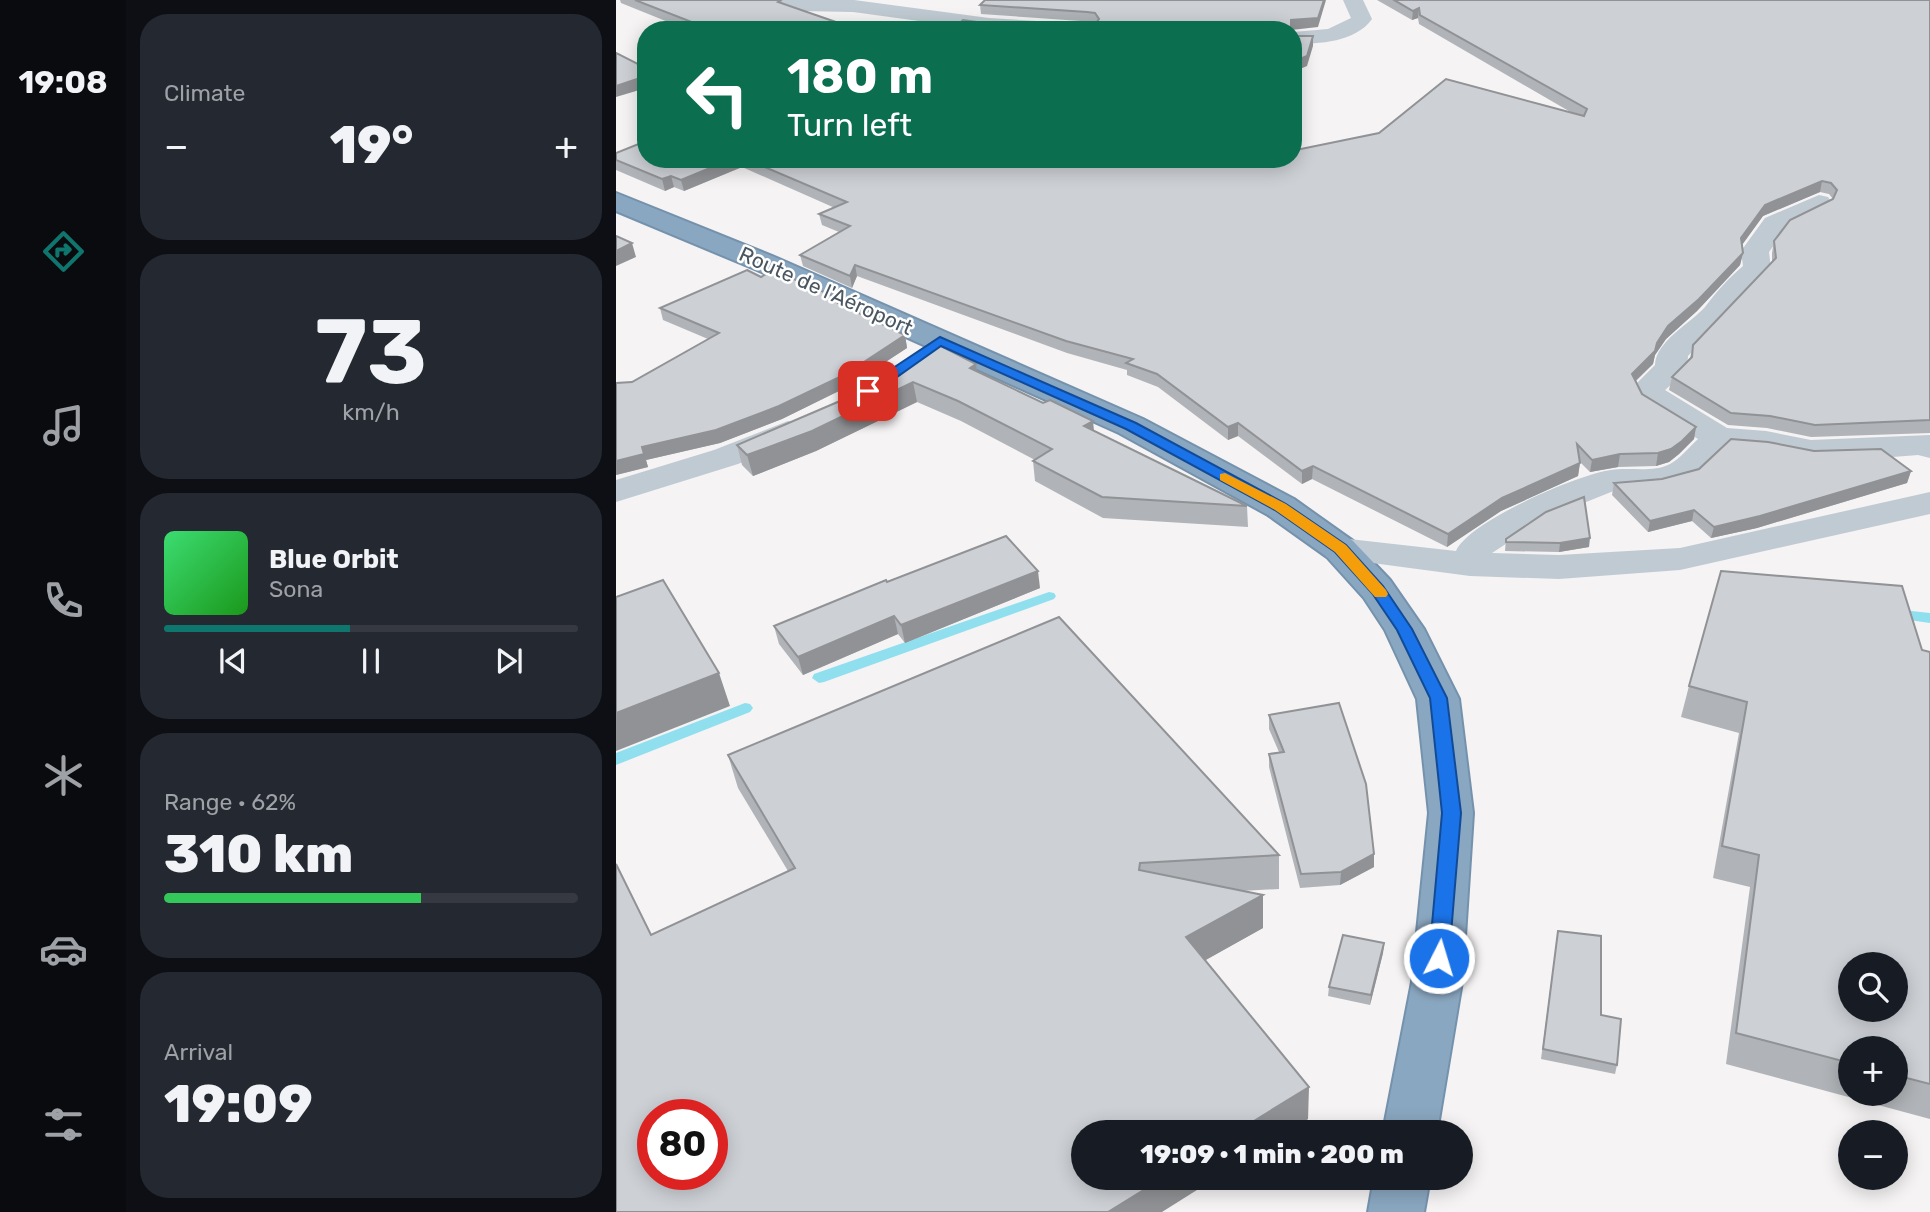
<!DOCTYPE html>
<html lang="en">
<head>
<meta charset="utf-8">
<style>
	body { margin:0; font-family:Rubik,sans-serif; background:#242831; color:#f1f3f6; height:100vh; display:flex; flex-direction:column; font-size:26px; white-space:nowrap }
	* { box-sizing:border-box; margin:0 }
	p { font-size:23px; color:#9ea1a6 }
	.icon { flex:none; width:38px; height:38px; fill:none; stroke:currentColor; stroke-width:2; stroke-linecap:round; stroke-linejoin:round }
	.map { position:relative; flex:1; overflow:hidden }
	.panel { display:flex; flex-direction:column; gap:14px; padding:14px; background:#0d0f14; width:490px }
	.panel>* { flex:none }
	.top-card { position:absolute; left:21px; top:21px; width:665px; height:147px; border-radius:28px; box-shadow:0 4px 18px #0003; background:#0b6e4f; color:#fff; overflow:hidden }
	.buttons { position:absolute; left:1222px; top:952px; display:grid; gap:14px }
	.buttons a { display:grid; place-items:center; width:70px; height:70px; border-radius:50%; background:#171b24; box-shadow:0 4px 18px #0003; font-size:35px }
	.speed { position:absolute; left:21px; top:1099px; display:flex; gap:14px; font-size:35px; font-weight:700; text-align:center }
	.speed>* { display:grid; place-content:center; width:91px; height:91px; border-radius:50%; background:#171b24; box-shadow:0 4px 18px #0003; line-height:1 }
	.speed .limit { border:10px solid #d22; background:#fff; color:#111 }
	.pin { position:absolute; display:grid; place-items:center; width:60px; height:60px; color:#fff; margin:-30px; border-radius:14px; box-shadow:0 4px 10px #0006 }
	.me { position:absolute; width:77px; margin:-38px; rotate:5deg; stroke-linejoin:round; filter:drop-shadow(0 0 5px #0008) }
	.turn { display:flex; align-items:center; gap:24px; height:147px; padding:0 35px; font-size:32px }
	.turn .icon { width:91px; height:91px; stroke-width:2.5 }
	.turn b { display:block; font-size:49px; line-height:60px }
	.big { font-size:52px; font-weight:800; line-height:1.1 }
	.panel .card { flex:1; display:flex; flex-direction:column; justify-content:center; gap:10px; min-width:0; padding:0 24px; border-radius:28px; background:#242831 }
	.panel .dial { align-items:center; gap:0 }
	.dial b { font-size:91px; line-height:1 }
	.song { display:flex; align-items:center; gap:21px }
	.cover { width:84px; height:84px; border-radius:10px; background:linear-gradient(135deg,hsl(140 70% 55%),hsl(120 70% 35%)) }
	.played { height:7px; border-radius:4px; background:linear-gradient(90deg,#0f766e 45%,#363941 45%) }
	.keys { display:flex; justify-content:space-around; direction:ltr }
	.heat { display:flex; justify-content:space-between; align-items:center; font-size:38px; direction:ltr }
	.charge { height:10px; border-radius:5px; background:linear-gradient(90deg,#34c759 62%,#363941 0) }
	.trip { position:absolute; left:455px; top:1120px; width:402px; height:70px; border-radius:35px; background:#171b24; box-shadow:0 4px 18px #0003; font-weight:800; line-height:70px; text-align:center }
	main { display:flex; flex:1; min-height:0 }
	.tabs { display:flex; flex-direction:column; width:126px; justify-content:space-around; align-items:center; background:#090b0e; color:#9ea1a6 }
	.tabs .icon { width:49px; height:49px }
	.tabs .active { color:#0f766e }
	.tabs b { font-size:32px; color:#f1f3f6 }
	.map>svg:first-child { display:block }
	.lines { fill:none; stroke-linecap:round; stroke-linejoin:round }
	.stream { fill:#8fdfef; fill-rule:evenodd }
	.highway-casing { stroke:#7592ad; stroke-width:4 }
	.minor { fill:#c0cad2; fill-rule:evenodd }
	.highway { fill:#8aa7c1; fill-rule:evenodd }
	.wall { fill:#b0b3b7; fill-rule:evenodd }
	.shaded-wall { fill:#909295 }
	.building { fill:#cdd0d5; stroke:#909295; stroke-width:2; fill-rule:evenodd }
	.route { fill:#1a73e8; stroke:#114b97; stroke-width:2 }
	.slow { fill:#f59e0b }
	.labels { text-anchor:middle; stroke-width:5; stroke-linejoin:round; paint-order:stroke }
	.street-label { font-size:21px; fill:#4a5761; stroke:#fff }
</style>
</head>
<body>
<main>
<nav class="tabs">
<b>19:08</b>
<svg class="icon active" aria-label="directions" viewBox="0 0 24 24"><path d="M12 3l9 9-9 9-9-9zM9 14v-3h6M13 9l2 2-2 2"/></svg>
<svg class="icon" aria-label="music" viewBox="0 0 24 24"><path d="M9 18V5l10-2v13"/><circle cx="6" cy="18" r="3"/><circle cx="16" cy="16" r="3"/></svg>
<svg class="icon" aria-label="phone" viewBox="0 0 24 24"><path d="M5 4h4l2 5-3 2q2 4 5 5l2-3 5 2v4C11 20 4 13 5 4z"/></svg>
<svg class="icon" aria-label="climate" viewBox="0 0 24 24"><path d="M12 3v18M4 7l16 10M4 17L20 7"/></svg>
<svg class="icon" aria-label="car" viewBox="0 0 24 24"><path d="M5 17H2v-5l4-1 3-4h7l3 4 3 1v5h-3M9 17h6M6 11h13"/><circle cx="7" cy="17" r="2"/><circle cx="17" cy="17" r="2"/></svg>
<svg class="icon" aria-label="filters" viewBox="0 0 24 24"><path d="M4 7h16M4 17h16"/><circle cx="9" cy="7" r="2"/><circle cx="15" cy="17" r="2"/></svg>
</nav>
<section class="panel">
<div class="card"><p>Climate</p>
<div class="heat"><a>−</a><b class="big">19°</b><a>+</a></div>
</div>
<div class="card dial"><b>73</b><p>km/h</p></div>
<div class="card">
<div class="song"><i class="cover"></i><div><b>Blue Orbit</b><p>Sona</p></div></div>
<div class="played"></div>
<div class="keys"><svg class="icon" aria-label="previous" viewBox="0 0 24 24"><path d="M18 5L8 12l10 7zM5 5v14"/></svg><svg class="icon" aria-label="pause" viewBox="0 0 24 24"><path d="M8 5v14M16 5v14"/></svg><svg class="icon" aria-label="next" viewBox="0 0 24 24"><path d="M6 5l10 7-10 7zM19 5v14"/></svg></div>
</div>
<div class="card"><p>Range · 62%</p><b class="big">310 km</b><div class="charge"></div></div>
<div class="card"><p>Arrival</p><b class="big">19:09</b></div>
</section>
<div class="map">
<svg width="1314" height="1212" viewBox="0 0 1314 1212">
	<rect width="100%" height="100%" fill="#f5f3f3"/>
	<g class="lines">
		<g class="stream">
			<polygon points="433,592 438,593 440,596 438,599 208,682 203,683 196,678 198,674"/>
			<polygon points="1277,609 1314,613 1314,623 1272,617 1270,614"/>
			<polygon points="129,703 134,704 137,708 134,712 0,765 0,753"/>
		</g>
		<g class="highway-casing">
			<g id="highway">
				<polygon points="0,193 161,258 527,419 678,499 737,541 774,580 808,629 843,699 857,813 846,982 821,1132 767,1132 796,982 813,813 801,699 769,630 748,598 711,557 652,515 503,433 141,270 0,211"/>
				<polygon points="758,1178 814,1178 808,1212 752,1212"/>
			</g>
		</g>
		<g class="minor">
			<polygon points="148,0 238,0 373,18 471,24 479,25 481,30 369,30 237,12 186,11 151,4"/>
			<path d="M727 0H747L756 19C740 42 703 44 677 44V32L712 29 735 18Z"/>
			<path d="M1203 195 1212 197 1216 203 1212 209 1170 229 1153 252 1155 268 1072 356 1071 368 1066 375 1049 390 1111 428 1150 431 1195 440 1314 435V458L1302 455 1239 460H1195L1150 451 1111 448 1080 478 1044 488 1000 490 928 519 876 553 943 555 1064 548 1314 492V514L1064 570 943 579 854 576 711 557 706 549 711 541 724 538 840 551C853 521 963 474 995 470 1014 467 1037 473 1054 464 1064 459 1074 446 1082 439L1025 404 1016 388 1039 365C1040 341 1075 323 1089 307 1102 290 1110 281 1127 266L1125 251 1149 218Z"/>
			<polygon points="172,421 184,424 189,431 184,438 122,464 0,502 0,480 98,450"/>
		</g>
		<use href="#highway" class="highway"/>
	</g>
	<g class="wall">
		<polygon points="4,0 165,0 166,3 243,30 72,30 5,3"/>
		<polygon points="761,0 1314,0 1314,433 1195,437 1151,428 1112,425 1053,390 1056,377 1074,358 1077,345 1156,262 1156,253 1158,241 1217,199 1213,194 1204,192 1147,216 1126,245 1127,253 1124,265 1081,311 1050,339 1039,355 1037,364 1020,381 1026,394 1080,427 1078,439 1063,454 1053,462 1040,466 1002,467 974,472 964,462 962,476 885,511 831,547 696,479 686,484 622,436 612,440 542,387 511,375 511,370 451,353 241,276 236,288 187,266 184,255 223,232 206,225 203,214 219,208 126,167 68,191 58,187 49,191 0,170 0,153 30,159 677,159 685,149 958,114 803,24 802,18 796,20"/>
		<polygon points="364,5 702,27 368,23 479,22 365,14"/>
		<polygon points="145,277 224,304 289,335 291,348 231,387 166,419 104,443 30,460 32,467 0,475 92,339 47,320 44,308"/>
		<polygon points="360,364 361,372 478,431 631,506 632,527 487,518 419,481 417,461 419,460 345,421 301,402 200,451 137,476 126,465 121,445 224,401"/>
		<polygon points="1295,471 1291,483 1141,528 1095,538 1076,521 1032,532 996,495 998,483"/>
		<polygon points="930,512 973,547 943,552 889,551 890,539"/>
		<polygon points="271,582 424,588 289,643 282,634 187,675 163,644 158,626"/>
		<path d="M1306 650 1314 652V1119L1110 1064 1134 887 1097 878 1123 733 1065 717 1073 686ZM1234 1048H1279V1094H1234Z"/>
		<polygon points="653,715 758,867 724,885 684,888 653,767 653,754 663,752 653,729"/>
		<polygon points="112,755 663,855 663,889 625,891 647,928 589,960 692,1119 672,1132 467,1132 35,935 172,871 122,788"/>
		<polygon points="942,931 985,1015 1001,1065 999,1074 925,1059"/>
		<polygon points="768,943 767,953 754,1005 712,996 713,987"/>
	</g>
	<g class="shaded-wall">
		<polygon points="708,0 710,0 702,27 675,30 675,20"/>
		<polygon points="803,8 802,18 796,20 797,11"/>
		<polygon points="99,25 100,30 91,30 91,28"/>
		<polygon points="697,36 697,46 691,66 677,72 677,62"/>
		<polygon points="30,76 30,88 0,97 0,86"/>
		<polygon points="116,159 124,159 126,167 68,191 65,180"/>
		<polygon points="55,176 58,187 49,191 46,179"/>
		<polygon points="1206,181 1204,192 1147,216 1123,249 1125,238 1149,205"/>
		<polygon points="16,243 20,257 0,266 0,251"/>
		<polygon points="1127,253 1124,265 1081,311 1050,339 1039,355 1037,364 1014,386 1016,374 1041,343 1052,326"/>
		<polygon points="239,265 241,276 236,288 234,276"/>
		<polygon points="289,335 291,348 231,387 166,419 104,443 30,460 32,467 0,475 0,461 26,447"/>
		<polygon points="360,364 363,383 354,368"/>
		<polygon points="297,382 301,402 200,451 137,476 131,455"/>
		<polygon points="477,421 479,441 468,426"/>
		<polygon points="622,423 622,436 612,440 612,427"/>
		<polygon points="1080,427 1078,439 1063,454 1053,462 1040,466 1042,453"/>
		<polygon points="1004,454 1002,467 974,472 976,460"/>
		<polygon points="964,463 962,476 885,511 831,547 832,534 886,498"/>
		<polygon points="697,466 696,479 686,484 686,471"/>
		<polygon points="1295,471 1291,483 1141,528 1095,538 1098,527"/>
		<polygon points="1078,510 1076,521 1032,532 1034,521"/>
		<polygon points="974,538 973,547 943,552 944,543"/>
		<polygon points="422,571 424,588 289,643 285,625"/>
		<polygon points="278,616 282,634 187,675 182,657"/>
		<polygon points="103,673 114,706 0,751 0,713"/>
		<polygon points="758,854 758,867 724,885 725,872"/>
		<polygon points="647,895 647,928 572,970 570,937"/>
		<polygon points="768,943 767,953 754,1005 755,995"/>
		<polygon points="693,1087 692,1119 672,1132 620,1132"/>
		<polygon points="547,1178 600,1178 546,1212 492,1212"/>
	</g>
	<g class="building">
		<polygon points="19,0 165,0 162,2 243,30 113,30 99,25 91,28"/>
		<polygon points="369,0 708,0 702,18 675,20 675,30 336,30 347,20 368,23 480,23 483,19 479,13 471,12 364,5"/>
		<polygon points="778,0 1314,0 1314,420 1199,425 1154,416 1115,413 1056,377 1076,357 1077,345 1160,258 1158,241 1174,220 1217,199 1221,190 1215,183 1206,181 1149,205 1125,238 1127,253 1083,299 1052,326 1041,343 1039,351 1016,374 1026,394 1080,427 1066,441 1055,449 1042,453 1004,454 976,460 961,444 964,463 886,498 832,534 697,466 686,471 622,423 612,427 541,374 510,363 517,359 450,341 239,265 234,276 184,255 234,226 203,214 231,202 130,159 677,159 677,146 685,149 763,133 830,79 968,116 971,109 804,15 803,8 797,11"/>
		<polygon points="677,36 697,36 691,56 677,62"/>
		<polygon points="0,53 30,68 30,76 0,86"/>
		<polygon points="30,141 30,159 116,159 65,180 55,176 46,179 0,160 0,153"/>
		<polygon points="0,236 16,243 0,251"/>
		<polygon points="131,270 145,277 157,270 224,299 222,303 289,335 228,375 163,406 100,430 26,447 28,454 0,461 0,383 16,382 103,333 44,308"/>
		<polygon points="317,342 360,364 354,368 427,403 434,400 477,421 468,426 631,506 486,497 417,461 436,449 342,401 297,382 196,431 131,455 121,445 224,401 263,379"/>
		<polygon points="1115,439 1152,442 1198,451 1265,449 1295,471 1144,516 1098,527 1078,510 1034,521 998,483 1046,479 1083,469"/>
		<polygon points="968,497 974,538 944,543 890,542 890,539 930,512"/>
		<polygon points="390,536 422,571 285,625 278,616 182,657 158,626 270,580 271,582"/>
		<path d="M1105 571 1286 586 1306 650 1314 652V1084L1279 1075V1048H1234V1063L1120 1033 1143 855 1106 846 1131 702 1073 686ZM1234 964H1279V1010H1234Z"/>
		<polygon points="47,580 103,673 0,713 0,597"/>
		<path d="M443 617 663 855 524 863 523 870 647 895 570 937 693 1087 620 1132H467V1178H547L492 1212H0V864L35 935 179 868 112 755ZM37 1115H96V1174H37Z"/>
		<polygon points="723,703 750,784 758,854 725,872 685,874 653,754 668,752 653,715"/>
		<polygon points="942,931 985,936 985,1015 1005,1019 1001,1065 927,1049"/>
		<polygon points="727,935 768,943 755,995 713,987"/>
	</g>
	<polygon class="route" points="324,337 520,423 670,504 730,545 767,586 796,629 831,698 845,813 833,958 830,964 823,966 816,964 813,958 826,813 814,698 781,630 756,593 719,552 659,510 510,429 325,346 257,394 247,394 247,388"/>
	<polygon class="slow" points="609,473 670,504 730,545 770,590 772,594 770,597 759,597 719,552 659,510 604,480 604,474"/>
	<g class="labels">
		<g class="street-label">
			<text transform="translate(210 291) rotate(24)" y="7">Route de l'Aéroport</text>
		</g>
	</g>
</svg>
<div class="buttons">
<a><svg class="icon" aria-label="search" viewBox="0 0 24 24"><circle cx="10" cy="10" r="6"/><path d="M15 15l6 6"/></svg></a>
<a>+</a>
<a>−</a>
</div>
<div class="speed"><div class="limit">80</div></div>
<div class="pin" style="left:252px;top:391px;background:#d93025"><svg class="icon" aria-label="arrive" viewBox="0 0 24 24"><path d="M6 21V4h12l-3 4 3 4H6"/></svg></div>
<svg class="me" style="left:823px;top:958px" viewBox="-20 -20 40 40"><circle r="17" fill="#1a73e8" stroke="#fff" stroke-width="3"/><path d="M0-11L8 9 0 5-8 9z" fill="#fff"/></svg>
<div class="trip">19:09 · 1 min · 200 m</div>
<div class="top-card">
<div class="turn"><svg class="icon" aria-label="left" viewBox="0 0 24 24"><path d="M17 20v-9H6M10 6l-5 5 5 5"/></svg><div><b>180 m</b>Turn left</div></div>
</div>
</div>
</main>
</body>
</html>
